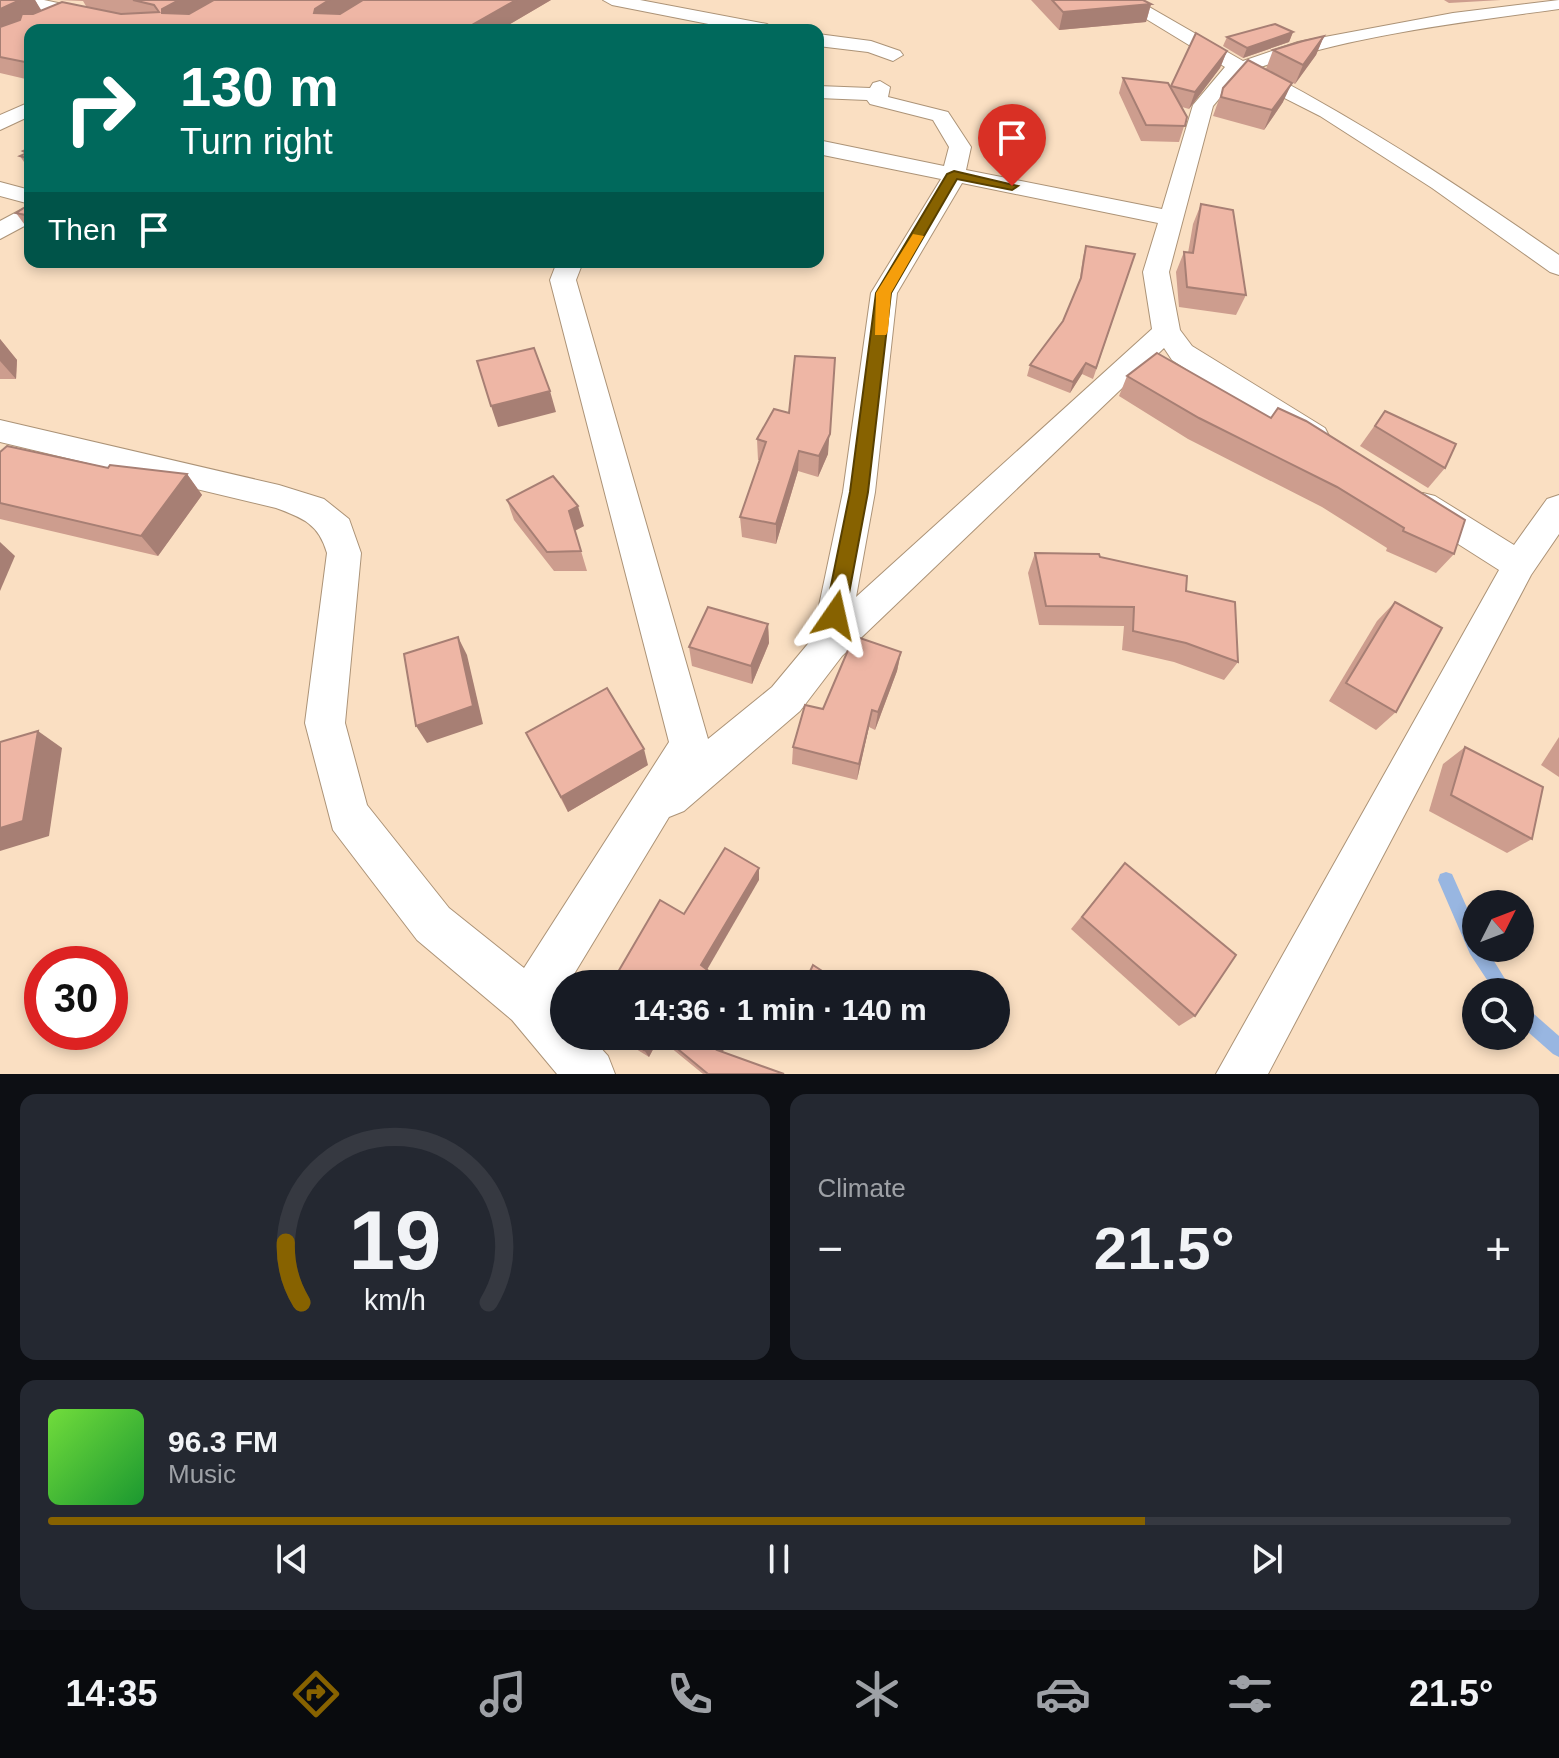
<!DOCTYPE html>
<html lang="en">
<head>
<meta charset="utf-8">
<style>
	body { margin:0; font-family:Arial,sans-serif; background:#242831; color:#f1f3f6; height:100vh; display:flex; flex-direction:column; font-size:30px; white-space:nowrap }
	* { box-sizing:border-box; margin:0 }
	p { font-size:26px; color:#9ea1a6 }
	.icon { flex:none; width:44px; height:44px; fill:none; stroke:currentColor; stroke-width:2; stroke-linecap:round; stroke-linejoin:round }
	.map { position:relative; height:1074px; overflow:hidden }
	.details { display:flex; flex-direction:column; gap:20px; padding:20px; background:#0d0f14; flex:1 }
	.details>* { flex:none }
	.banner { position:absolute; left:24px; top:24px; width:800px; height:244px; border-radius:16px; box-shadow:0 4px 12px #0003; background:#00695c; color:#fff; overflow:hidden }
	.needle { width:52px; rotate:48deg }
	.fabs { position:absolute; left:1462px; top:890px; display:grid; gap:16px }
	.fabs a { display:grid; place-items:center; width:72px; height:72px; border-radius:50%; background:#171b24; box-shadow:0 4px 12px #0003; font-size:40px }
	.speed { position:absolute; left:24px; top:946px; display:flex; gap:16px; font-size:40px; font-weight:700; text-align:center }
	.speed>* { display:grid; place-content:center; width:104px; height:104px; border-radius:50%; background:#171b24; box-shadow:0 4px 12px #0003; line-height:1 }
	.speed .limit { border:12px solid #d22; background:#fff; color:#111 }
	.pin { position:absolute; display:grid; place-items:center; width:68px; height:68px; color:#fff; margin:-82px -34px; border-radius:50% 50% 50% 0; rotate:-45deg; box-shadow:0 0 8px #0007 }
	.pin .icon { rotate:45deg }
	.me { position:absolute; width:88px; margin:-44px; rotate:11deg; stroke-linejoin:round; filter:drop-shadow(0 0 6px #0008) }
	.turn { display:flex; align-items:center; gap:28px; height:168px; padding:0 24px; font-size:36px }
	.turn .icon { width:104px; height:104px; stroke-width:2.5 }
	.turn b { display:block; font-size:56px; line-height:68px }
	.then { display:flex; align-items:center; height:76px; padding:0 24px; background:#0003; gap:16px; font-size:30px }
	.big { font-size:60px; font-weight:700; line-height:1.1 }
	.details .tile { flex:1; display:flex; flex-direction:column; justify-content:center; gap:12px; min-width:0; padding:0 28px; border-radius:16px; background:#242831 }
	.details .dial { align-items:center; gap:0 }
	.dial svg { height:208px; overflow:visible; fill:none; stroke:#363941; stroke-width:7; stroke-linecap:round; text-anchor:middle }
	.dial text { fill:#f1f3f6; stroke:none }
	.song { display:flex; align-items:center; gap:24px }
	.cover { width:96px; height:96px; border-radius:12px; background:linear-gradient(135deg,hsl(100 70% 55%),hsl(130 70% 35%)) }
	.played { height:8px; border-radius:4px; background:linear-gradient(90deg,#876200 75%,#363941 75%) }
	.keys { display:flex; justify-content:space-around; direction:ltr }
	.heat { display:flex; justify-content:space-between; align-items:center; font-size:44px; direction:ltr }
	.details .tiles { flex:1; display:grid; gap:20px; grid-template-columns:1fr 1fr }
	.tile:last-child { grid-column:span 2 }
	.trip { position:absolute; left:550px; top:970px; width:460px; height:80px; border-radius:40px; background:#171b24; box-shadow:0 4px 12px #0003; font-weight:700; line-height:80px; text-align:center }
	.dock { display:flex; height:128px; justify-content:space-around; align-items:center; background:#090b0e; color:#9ea1a6 }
	.dock .icon { width:56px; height:56px }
	.dock .current { color:#876200 }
	.dock b { font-size:36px; color:#f1f3f6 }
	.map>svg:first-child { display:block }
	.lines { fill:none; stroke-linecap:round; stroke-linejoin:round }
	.stream { fill:#98b6e1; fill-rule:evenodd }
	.street-casing { stroke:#ac9377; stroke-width:2 }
	.street { fill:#fff; fill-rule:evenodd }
	.wall { fill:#cd9d8e }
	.shaded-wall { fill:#a77f74 }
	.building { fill:#eeb6a5; stroke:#a77f74; stroke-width:2 }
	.route { fill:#876200; stroke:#584000; stroke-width:2 }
	.slow { fill:#f59e0b }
</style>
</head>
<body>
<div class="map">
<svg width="1559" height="1074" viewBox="0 0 1559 1074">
	<rect width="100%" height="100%" fill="#fadfc2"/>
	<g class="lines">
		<g class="stream">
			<polygon points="1446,872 1452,874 1476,928 1476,948 1486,948 1513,992 1495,992 1470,954 1438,880 1440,874"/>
			<polygon points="1520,1004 1526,1007 1559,1036 1559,1057 1553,1054 1520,1025"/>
		</g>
		<g class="street-casing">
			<g id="street">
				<polygon points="11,0 44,0 156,24 165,30 131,30 14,4"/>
				<polygon points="603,0 640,0 767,24 776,30 739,30 612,5"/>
				<path d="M1115 0H1137L1243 61 1298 42 1453 13 1559 0V9C1458 23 1354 35 1258 68 1364 123 1461 187 1559 255V275L1550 272 1432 188 1320 116 1239 75 1213 106 1169 272 1180 330 1192 346 1325 428 1329 436 1325 444 1314 447 1303 444 1172 360 1164 348 842 656 800 711 684 811 669 817 568 984H564L558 1000 564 1006V1036H590L608 1056 615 1074H557L512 1020 417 940 333 830 305 723 327 553C319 524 303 518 276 508L0 442V420L279 485 324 499 349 519 361 553 345 723 367 805 449 908 524 968 669 742 550 280 557 262H583L576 280 708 739 772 687 812 639 843 492 871 293 941 179 818 154V140L944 166 949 147 933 120 870 104 867 100 818 98V86L870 88 873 83 880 81 890 87 888 97 948 112 971 147 966 170 1162 209 1193 105 1225 67ZM962 183 1158 223 1143 272 1152 329 856 597 875 492 897 293Z"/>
				<polygon points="818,34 871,41 900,51 903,55 893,61 868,52 818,46"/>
				<polygon points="30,102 30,116 0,130 0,115"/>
				<polygon points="0,182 30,190 30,204 0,196"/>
				<polygon points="30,205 30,223 0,239 0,221"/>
				<polygon points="1423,493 1435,496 1514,545 1547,499 1559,495 1559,534 1531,575 1268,1074 1216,1074 1499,570 1411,514 1406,505 1411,496"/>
			</g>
		</g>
		<use href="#street" class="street"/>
	</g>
	<g class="wall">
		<polygon points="0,0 35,0 41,11 86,6 83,1 59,0 551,0 500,30 30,30 30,80 0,73"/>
		<polygon points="1031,0 1143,0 1151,4 1146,22 1059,30"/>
		<polygon points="1444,0 1501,0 1449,3"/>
		<polygon points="1293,32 1289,42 1243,58 1223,46 1227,37"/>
		<polygon points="1196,33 1227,51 1220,68 1189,109 1182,107 1187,117 1179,142 1141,141 1119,93 1123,78 1170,88"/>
		<polygon points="1324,36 1316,55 1295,84 1266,69 1273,50"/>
		<polygon points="1223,88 1283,102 1264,130 1213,116"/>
		<polygon points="30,148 30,171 20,156 24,154 23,151"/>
		<polygon points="30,204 30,232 16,213"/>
		<polygon points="1201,204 1246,295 1236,315 1179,307 1176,272 1184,252 1188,253 1193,224"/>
		<polygon points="1086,246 1135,254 1093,379 1082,374 1070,393 1027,376 1030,365 1063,321 1079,285 1083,257"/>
		<polygon points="0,339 17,360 16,379 0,379"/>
		<polygon points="1157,353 1454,554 1436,573 1386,551 1387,548 1322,507 1188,439 1119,396 1127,376"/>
		<polygon points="1385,411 1445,468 1428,488 1360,446"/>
		<polygon points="757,439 828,454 818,477 798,471 776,544 742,537 740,517 760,460 758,460"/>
		<polygon points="0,452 108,468 187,474 202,495 158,556 0,519"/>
		<polygon points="507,500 584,526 575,531 587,571 554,571 514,520"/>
		<polygon points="1035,553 1100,557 1186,591 1238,662 1224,680 1174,662 1122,650 1124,626 1039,625 1028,573"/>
		<polygon points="1395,602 1396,712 1376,730 1329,701 1377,621"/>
		<polygon points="768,624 769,643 752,684 692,666 689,647"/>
		<polygon points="901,652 897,671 875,730 869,727 857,780 792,764 793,747 823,709"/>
		<polygon points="526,733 648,765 568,812"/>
		<polygon points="1559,737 1559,777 1541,765"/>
		<polygon points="1465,747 1532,839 1507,853 1429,811 1443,764"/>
		<polygon points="1125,863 1195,1016 1179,1026 1071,929"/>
		<polygon points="615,1036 732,1036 722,1052 784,1074 703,1074 659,1038 649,1057"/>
	</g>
	<g class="shaded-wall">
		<polygon points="20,0 35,0 43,13 0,33 0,9"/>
		<polygon points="179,0 220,0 172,27 162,13 162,9"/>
		<polygon points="329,0 364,0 321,27 314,13 315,9"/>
		<polygon points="516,0 551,0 500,30 463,30"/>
		<polygon points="1151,4 1146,22 1059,30 1063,12"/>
		<polygon points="1293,32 1289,42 1243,58 1247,48"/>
		<polygon points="1324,36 1316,55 1295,84 1303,65"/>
		<polygon points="1227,51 1220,68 1189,109 1195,92"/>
		<polygon points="1292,83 1283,102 1264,130 1272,110"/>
		<polygon points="0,339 17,360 16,379 0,361"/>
		<polygon points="835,358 828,454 818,477 819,456"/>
		<polygon points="1086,363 1082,374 1070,393 1073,382"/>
		<polygon points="550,391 556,412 498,427 491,406"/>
		<polygon points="799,451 798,471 776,544 776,524"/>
		<polygon points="187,474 202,495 158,556 141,536"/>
		<polygon points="578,506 584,526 574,531 569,511"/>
		<polygon points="0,542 15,556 0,591"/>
		<polygon points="768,624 769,643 752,684 751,666"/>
		<polygon points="458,637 467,655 483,724 427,743 416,726"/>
		<polygon points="901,652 897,671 875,730 878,712"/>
		<polygon points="872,710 869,727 857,780 859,764"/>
		<polygon points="38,731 62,748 49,836 0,851 0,828"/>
		<polygon points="644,749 648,765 568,812 561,797"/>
		<polygon points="759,868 759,880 704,975 701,965"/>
		<polygon points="652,1036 658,1036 659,1038 649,1057 644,1050"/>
		<polygon points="726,1036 732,1036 719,1058 717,1050"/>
	</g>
	<g class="building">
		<polygon points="0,0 20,0 0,9"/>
		<polygon points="133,0 179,0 162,9 162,13 189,14 214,0 329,0 315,9 314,13 340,14 363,0 516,0 463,30 30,30 30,63 0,57 0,27 20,20 22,14 33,14 62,2 121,14 159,12 154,5"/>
		<polygon points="1052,0 1143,0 1151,4 1063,12"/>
		<polygon points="1275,24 1293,32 1247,48 1227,37"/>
		<polygon points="1196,33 1227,51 1195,92 1171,86"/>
		<polygon points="1324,36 1303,65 1273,50 1303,41"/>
		<polygon points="1248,60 1292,83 1272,110 1221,97 1223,88"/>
		<polygon points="1123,78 1168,83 1187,117 1185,126 1146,125"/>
		<polygon points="30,148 30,159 20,156 27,153 23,151"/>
		<polygon points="30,204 30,216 16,213"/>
		<polygon points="1201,204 1233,210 1246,295 1187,287 1184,252 1193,253"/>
		<polygon points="1086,246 1135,254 1096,368 1086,363 1073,382 1030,365 1063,321 1081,278"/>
		<polygon points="534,348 550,391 491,406 477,361"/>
		<polygon points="1157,353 1271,418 1278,408 1306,421 1465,520 1454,554 1403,531 1404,528 1337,487 1199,418 1127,376"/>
		<polygon points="795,356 835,358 830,434 819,456 799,451 776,524 740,517 766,442 757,439 774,409 789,413"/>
		<polygon points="1385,411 1456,444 1445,468 1375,426"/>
		<polygon points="7,446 108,468 110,465 187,474 141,536 0,503 0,452"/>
		<polygon points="553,476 578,506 569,511 581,551 547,552 507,500"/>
		<polygon points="1035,553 1099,554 1100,557 1187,576 1186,591 1235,602 1238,662 1186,643 1133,631 1134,607 1046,606"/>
		<polygon points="1395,602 1442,628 1396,712 1346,683"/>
		<polygon points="708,607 768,624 751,666 689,647"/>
		<polygon points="854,636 901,652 878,712 872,710 859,764 793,747 805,705 823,709"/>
		<polygon points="458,637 473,706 416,726 404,654"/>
		<polygon points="607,688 644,749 561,797 526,733"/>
		<polygon points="38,731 23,821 0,828 0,742"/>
		<polygon points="1465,747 1543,787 1532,839 1451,795"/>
		<polygon points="725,848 759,868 701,965 725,984 611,984 660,900 684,914"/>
		<polygon points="1125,863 1236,955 1195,1016 1082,917"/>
		<polygon points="813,965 842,984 804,984"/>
		<polygon points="622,1036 652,1036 644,1050"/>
		<polygon points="662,1036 726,1036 717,1050 784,1074 708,1074"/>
	</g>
	<polygon class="route" points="954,171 1018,186 1012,190 957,179 891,293 868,492 845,615 842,620 828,620 825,615 850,492 876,293 947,174"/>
	<polygon class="slow" points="913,234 924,236 891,293 888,331 886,335 875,335 876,293"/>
</svg>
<div class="fabs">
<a><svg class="needle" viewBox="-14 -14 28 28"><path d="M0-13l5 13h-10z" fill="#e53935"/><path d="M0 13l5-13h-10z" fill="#9ea1a6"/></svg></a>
<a><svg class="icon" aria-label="search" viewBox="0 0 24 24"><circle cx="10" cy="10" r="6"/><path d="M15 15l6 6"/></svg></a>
</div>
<div class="speed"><div class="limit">30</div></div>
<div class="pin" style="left:1012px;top:186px;background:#d93025"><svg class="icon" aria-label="arrive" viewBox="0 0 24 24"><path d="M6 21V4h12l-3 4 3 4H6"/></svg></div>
<svg class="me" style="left:835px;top:615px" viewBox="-20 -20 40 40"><path d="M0-17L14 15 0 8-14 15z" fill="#876200" stroke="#fff" stroke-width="4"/></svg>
<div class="trip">14:36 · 1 min · 140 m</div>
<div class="banner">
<div class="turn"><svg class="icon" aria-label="right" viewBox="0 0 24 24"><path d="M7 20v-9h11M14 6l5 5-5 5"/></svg><div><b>130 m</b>Turn right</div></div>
<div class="then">Then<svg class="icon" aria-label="arrive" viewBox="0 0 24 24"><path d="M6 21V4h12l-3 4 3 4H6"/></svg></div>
</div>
</div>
<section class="details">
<div class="tiles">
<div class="tile dial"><svg viewBox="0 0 100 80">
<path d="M14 69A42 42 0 1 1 86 69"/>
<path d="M14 69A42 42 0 0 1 8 46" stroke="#876200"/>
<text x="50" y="56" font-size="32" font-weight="700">19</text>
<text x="50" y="72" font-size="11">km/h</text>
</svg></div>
<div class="tile"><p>Climate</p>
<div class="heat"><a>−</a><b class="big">21.5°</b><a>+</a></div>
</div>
<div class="tile">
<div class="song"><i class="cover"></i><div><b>96.3 FM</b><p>Music</p></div></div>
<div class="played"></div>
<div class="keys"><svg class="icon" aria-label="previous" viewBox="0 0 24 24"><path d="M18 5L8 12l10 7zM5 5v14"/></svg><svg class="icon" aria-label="pause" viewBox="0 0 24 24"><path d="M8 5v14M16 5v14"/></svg><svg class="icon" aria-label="next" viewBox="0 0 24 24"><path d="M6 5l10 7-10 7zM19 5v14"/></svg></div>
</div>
</div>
</section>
<nav class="dock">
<b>14:35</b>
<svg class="icon current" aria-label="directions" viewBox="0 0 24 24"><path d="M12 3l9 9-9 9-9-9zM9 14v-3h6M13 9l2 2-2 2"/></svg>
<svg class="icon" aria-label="music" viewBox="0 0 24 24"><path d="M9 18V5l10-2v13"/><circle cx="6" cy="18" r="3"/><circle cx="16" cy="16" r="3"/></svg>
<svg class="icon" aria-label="phone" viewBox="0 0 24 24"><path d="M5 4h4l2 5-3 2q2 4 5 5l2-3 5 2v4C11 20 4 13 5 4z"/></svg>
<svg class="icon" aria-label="climate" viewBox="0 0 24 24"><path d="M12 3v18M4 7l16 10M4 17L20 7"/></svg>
<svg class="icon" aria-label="car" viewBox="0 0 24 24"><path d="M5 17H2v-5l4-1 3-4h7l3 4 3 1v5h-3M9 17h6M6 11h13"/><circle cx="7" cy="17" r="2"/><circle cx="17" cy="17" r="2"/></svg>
<svg class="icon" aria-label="filters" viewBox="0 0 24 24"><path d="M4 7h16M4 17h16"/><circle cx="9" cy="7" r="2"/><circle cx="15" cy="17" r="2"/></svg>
<b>21.5°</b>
</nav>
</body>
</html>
